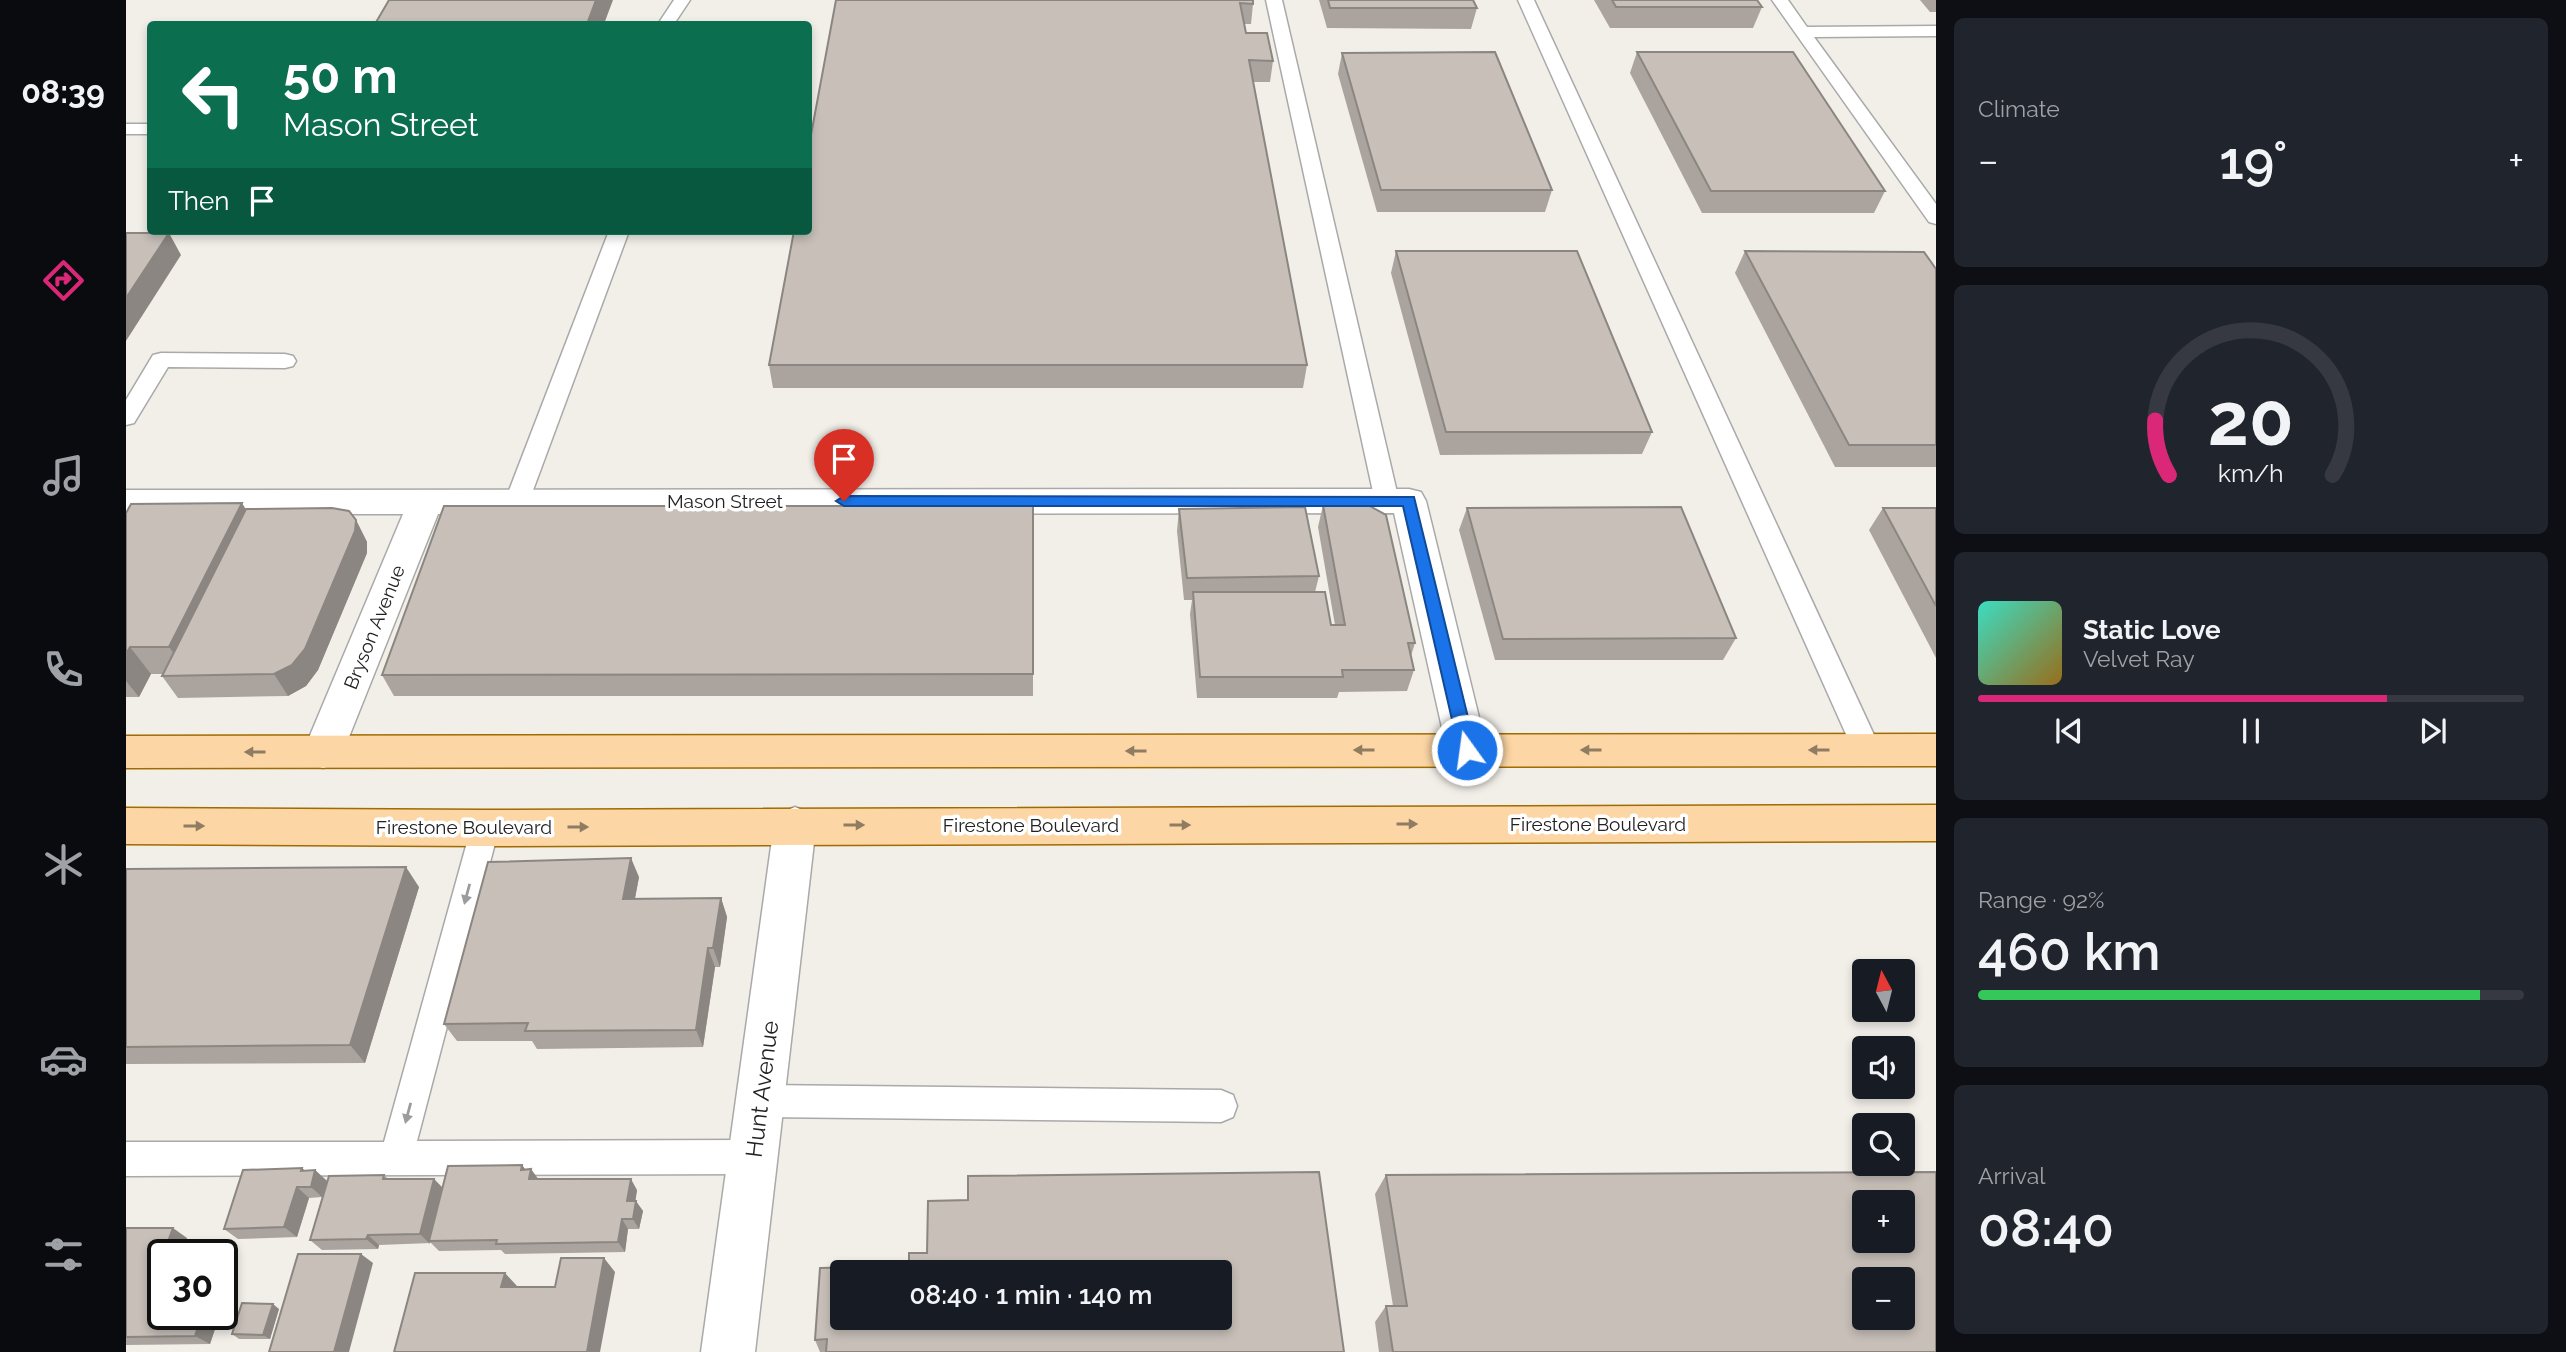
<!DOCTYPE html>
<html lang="en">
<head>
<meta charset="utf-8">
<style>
	body { margin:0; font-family:Raleway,sans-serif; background:#20242c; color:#f1f3f6; height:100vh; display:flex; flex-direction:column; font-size:26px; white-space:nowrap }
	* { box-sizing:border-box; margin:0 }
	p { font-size:23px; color:#9ea1a6 }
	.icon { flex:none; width:38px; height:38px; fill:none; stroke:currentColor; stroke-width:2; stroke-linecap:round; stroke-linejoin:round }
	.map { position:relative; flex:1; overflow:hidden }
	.side { display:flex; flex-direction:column; gap:18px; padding:18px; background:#0d0f14; width:630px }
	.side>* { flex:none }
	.top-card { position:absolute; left:21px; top:21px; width:665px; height:214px; border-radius:7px; box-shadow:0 4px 10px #0003; background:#0b6e4f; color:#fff; overflow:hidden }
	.needle { width:46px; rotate:353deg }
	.fabs { position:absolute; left:1726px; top:959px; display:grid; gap:14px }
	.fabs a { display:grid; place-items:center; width:63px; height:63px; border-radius:7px; background:#171b24; box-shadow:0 4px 10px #0003; font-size:35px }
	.speed { position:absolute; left:21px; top:1239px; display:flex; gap:14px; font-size:35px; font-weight:700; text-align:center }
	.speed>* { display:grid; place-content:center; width:91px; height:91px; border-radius:50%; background:#171b24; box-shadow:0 4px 10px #0003; line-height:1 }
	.speed .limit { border:4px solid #111; border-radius:10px; background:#fff; color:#111 }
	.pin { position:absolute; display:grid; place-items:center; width:60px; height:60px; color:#fff; margin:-72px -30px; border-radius:50% 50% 50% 0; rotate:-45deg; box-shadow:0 0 7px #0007 }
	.pin .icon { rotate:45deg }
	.me { position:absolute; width:77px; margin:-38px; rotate:346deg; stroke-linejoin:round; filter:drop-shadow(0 0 5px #0008) }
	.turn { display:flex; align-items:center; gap:24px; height:147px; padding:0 21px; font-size:32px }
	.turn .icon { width:91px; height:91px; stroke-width:2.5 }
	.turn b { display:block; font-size:49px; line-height:60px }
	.then { display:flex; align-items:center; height:66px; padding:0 21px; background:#0003; gap:14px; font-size:26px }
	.big { font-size:52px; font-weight:600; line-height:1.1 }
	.side .tile { flex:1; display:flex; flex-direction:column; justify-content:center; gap:10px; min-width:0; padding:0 24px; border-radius:10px; background:#20242c }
	.side .dial { align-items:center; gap:0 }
	.dial svg { height:182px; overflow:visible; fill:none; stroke:#363941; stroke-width:7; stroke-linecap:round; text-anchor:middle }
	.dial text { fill:#f1f3f6; stroke:none }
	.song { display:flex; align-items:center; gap:21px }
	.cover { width:84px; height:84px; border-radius:10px; background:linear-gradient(135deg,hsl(170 70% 55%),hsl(40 70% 35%)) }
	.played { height:7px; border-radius:4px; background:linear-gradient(90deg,#db2777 75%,#363941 75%) }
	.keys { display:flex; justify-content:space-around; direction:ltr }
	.heat { display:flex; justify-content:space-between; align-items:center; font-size:38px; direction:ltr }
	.charge { height:10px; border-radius:5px; background:linear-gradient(90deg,#34c759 92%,#363941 0) }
	.trip { position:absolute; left:704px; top:1260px; width:402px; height:70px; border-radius:7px; background:#171b24; box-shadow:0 4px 10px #0003; font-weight:600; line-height:70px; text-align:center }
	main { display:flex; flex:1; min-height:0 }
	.tabs { display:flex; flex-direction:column; width:126px; justify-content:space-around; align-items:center; background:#090b0e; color:#9ea1a6 }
	.tabs .icon { width:49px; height:49px }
	.tabs .active { color:#db2777 }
	.tabs b { font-size:32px; color:#f1f3f6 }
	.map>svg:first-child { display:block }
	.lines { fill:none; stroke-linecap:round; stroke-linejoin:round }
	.lane-casing { stroke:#a9a9a9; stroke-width:3 }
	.street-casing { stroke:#a9a9a9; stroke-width:3 }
	.primary-casing { stroke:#a06b00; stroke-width:3 }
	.lane { fill:#fff; fill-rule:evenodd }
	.street { fill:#fff; fill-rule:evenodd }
	.primary { fill:#fcd6a4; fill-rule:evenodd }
	.wall { fill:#aba49e }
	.shaded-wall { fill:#8b8681 }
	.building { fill:#c7bfb8; stroke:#8b8681; stroke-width:2; fill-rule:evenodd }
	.oneway { fill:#8f7c63 }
	.oneway2 { fill:#9c9c9c }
	.route { fill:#1a73e8; stroke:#114b97; stroke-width:2 }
	.labels { text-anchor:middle; stroke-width:7; stroke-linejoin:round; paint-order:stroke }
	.street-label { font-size:19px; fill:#222; stroke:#fff }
	.near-street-label { font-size:23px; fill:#222; stroke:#fff }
</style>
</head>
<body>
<main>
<nav class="tabs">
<b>08:39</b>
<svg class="icon active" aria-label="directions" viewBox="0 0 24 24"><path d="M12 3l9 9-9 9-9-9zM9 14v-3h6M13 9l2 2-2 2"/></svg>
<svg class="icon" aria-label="music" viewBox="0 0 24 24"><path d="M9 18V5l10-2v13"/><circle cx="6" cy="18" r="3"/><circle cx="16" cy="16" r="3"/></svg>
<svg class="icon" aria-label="phone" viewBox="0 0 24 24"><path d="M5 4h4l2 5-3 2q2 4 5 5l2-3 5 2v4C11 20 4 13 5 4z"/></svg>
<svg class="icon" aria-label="climate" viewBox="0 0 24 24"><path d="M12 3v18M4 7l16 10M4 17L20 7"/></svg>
<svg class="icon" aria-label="car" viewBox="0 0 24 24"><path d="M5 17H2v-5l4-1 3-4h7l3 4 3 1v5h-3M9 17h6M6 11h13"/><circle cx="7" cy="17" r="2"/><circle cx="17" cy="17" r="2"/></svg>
<svg class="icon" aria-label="filters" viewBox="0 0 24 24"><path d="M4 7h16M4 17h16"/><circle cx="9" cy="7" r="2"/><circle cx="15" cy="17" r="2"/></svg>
</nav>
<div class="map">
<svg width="1810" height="1352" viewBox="0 0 1810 1352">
	<rect width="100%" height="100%" fill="#f2efe9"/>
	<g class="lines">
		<g class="lane-casing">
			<g id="lane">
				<polygon points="548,0 564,0 548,24 532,24"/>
				<polygon points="1140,0 1156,0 1273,501 1269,507 1261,509 1253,507 1249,501"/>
				<polygon points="1392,0 1408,0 1755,750 1751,758 1741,761 1731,758 1727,750"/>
				<polygon points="1646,0 1662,0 1681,27 1810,26 1810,36 1688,37 1810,204 1810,224 1803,222"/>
				<rect x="0" y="124" width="24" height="10"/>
				<polygon points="483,231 503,231 403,501 399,507 391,509 383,507 379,501"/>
				<polygon points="35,353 159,354 167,356 170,361 167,366 159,368 42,367 8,423 0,425 0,400 27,355"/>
				<polygon points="359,816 369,819 373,828 291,1141 627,1140 639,1145 644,1157 639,1169 627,1174 0,1176 0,1142 258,1142 345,828 349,819"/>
				<polygon points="634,1085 1095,1090 1107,1095 1111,1106 1107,1117 1095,1122 634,1117 622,1112 618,1101 622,1090"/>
			</g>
		</g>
		<g class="street-casing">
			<g id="street">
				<polygon points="1283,489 1295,492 1300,501 1361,750 1355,761 1341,766 1327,761 1321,750 1268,513 312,514 217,752 211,764 197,768 183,764 177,752 277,514 0,514 0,490"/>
				<polygon points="669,807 684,813 690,825 629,1352 575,1352 648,825 654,813"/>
			</g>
		</g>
		<g class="primary-casing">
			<g id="primary">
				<polygon points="1810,734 1810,766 0,768 0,736"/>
				<polygon points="1810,805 1810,841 359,846 0,844 0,808 359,810"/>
			</g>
		</g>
		<use href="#lane" class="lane"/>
		<use href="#street" class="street"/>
		<use href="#primary" class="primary"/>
	</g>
	<g class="wall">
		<polygon points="710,0 1127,4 1125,24 1118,24 1120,33 1147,61 1144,82 1127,82 1181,365 1177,388 647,388 643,365"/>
		<polygon points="1193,0 1347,0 1351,8 1345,29 1201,28"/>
		<polygon points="1468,0 1631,0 1636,7 1627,28 1484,28"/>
		<polygon points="1794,0 1810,0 1810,12 1804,12"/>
		<polygon points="1511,52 1759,191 1748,213 1576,213 1504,73"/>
		<polygon points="1216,53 1426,190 1419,212 1251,212 1212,74"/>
		<polygon points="1270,251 1526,432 1516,454 1314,455 1265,273"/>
		<polygon points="1619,251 1810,269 1810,467 1709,467 1609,273"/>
		<polygon points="1197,505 1289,643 1285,656 1288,670 1281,691 1213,692 1211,698 1071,698 1064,614 1066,600 1058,600 1051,531 1053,509 1193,576 1189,592 1205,625 1209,625 1192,527"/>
		<polygon points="907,506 907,696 268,696 256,675"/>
		<polygon points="1341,508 1610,638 1597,660 1369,660 1333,530"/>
		<polygon points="1757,508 1810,508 1810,658 1743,530"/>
		<polygon points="120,509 230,520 241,542 241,553 192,670 180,686 162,696 52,698 36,676 37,674 25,674 13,697 0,697 0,513"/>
		<polygon points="0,869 293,887 239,1063 0,1064"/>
		<polygon points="513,877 509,899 595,898 601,917 594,967 589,967 577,1047 411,1049 406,1041 331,1041 318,1024"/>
		<polygon points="396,1165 399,1169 412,1179 511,1190 509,1201 517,1211 513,1229 502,1229 499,1252 379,1254 375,1250 313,1251 305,1243 253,1245 252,1249 196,1250 184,1240 196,1197 183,1198 171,1237 112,1239 98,1229 176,1168 179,1171 189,1170 201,1181 258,1175 262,1179 308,1179 316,1188"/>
		<polygon points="1260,1175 1810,1352 1253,1352 1249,1322 1260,1306 1267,1306 1249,1194"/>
		<polygon points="0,1228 61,1238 37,1255 37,1314 94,1314 84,1344 0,1345"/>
		<polygon points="694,1268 1218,1352 694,1352 689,1340"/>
		<polygon points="153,1309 144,1339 113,1339 106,1334"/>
	</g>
	<g class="shaded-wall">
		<polygon points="470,0 487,0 478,24 461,24"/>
		<polygon points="43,233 55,255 0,341 0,298"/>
		<polygon points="116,503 133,531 63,674 43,647"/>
		<polygon points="230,520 241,542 241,553 192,670 180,686 162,696 148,674"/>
		<polygon points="4,647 25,674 13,697 0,681 0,654"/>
		<polygon points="505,858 513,877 505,918 497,899"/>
		<polygon points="280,867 293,887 239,1063 224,1045"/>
		<polygon points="595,898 601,917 594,967 587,948"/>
		<polygon points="582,948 589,967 577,1047 570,1030"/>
		<polygon points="396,1165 404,1176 405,1169 413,1180 411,1190 395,1170"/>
		<polygon points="176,1168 187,1178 189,1170 201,1181 196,1197 185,1187 175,1171"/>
		<polygon points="308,1179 318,1189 303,1241 304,1244 294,1234"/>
		<polygon points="505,1179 511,1190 508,1211 501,1201"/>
		<polygon points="171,1187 183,1198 171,1237 158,1227"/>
		<polygon points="510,1201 517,1211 513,1229 507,1219"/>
		<polygon points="496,1219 502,1229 499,1252 492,1242"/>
		<polygon points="47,1228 61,1238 55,1255 37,1255"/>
		<polygon points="242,1235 253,1245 252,1249 240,1239"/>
		<polygon points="235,1254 247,1263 223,1352 208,1352"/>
		<polygon points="478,1258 489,1272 474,1352 461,1352"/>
		<polygon points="379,1273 391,1286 388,1301 375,1287"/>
		<polygon points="96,1282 103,1286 96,1307"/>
		<polygon points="147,1304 153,1309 144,1339 137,1335"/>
		<polygon points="76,1314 94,1314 84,1344 69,1336"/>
	</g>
	<g class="building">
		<polygon points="263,0 470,0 461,24 249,24"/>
		<polygon points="710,0 1127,0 1127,4 1114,3 1120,33 1141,33 1147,61 1123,60 1181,365 643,365 668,231 682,231 682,151"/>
		<polygon points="1202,0 1347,0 1351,8 1204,8"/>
		<polygon points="1486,0 1631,0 1636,7 1490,7"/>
		<polygon points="1369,52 1426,190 1255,190 1216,53"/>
		<polygon points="1511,52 1667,52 1759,191 1585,191"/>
		<polygon points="0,233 43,233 0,298"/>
		<polygon points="1270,251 1451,251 1526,432 1320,432"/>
		<polygon points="1619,251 1798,252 1810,269 1810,445 1723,445"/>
		<polygon points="116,503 43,647 4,647 0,654 0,513 5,504"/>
		<polygon points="1197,505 1242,505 1260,515 1289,643 1282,643 1288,670 1216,670 1217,677 1074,677 1067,592 1199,592 1205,625 1219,625"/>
		<polygon points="318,506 907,506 907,674 256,675"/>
		<polygon points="1179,507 1193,576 1061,578 1053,509"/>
		<polygon points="1555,507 1610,638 1377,639 1341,508"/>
		<polygon points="206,508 223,511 230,520 229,531 179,649 166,665 148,674 36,676 120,509"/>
		<polygon points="1757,508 1810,508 1810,606"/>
		<polygon points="505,858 497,899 595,898 587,948 582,948 570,1030 399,1031 402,1023 318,1024 362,862"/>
		<polygon points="280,867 224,1045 0,1047 0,869"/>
		<polygon points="396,1165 395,1170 405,1169 403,1179 505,1179 501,1201 510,1201 507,1219 496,1219 492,1242 370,1244 371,1240 303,1241 322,1166"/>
		<polygon points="176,1168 175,1171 189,1170 185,1187 171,1187 158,1227 98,1229 117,1170"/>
		<path d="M1193 1172 1218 1352H700L701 1339 689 1340 694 1268 783 1266V1253H801L802 1201 842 1200V1176ZM716 1272H1094V1318H716Z"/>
		<path d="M1810 1172V1352H1267L1260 1306H1281L1260 1175ZM1738 1202H1776V1241H1738ZM1738 1279H1776V1318H1738Z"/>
		<polygon points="258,1175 257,1179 308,1179 294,1234 242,1235 240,1239 184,1240 203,1176"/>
		<polygon points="0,1228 47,1228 37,1255 37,1270 34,1278 37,1278 37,1314 76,1314 69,1336 0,1337"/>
		<polygon points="172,1254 235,1254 208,1352 143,1352"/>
		<polygon points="435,1258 478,1258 461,1352 268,1352 289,1273 379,1273 375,1287 429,1287"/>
		<polygon points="116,1303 147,1304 137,1335 106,1334"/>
	</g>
	<defs><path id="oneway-solid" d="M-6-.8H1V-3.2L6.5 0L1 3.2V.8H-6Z" transform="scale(1.75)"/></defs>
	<g class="oneway">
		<use href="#oneway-solid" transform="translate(1238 750) rotate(180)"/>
		<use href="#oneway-solid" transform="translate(1465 750) rotate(-180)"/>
		<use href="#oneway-solid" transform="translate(1693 750) rotate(-180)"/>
		<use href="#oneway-solid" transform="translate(1010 751) rotate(180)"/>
		<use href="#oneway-solid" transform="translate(129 752) rotate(180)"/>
		<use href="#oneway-solid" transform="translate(1281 824)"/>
		<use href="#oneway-solid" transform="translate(728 825)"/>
		<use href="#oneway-solid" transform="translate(1054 825)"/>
		<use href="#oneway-solid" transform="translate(68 826)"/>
		<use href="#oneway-solid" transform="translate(452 827)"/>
	</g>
	<g class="oneway2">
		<use href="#oneway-solid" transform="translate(341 894) rotate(105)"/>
		<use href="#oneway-solid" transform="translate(282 1113) rotate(105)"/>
	</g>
	<polygon class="route" points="718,496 1288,497 1350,750 1347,755 1336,755 1333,750 1277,506 718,506 710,501"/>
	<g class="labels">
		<g class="street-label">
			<text x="599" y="508">Mason Street</text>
			<text transform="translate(248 627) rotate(-68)" y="7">Bryson Avenue</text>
			<text x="1472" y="831">Firestone Boulevard</text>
			<text x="905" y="832">Firestone Boulevard</text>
			<text x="338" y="834">Firestone Boulevard</text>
		</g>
		<g class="near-street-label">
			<text transform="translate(636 1089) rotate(-83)" y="8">Hunt Avenue</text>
		</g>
	</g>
</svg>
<div class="fabs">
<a><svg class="needle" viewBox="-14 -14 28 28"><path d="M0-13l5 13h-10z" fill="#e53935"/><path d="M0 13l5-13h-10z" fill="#9ea1a6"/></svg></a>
<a><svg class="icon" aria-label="sound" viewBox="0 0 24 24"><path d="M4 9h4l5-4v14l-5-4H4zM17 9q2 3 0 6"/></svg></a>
<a><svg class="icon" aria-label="search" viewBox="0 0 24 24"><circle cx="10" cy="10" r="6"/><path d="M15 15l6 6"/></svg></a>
<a>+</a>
<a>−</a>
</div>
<div class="speed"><div class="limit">30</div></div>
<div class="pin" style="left:718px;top:501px;background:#d93025"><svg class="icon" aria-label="arrive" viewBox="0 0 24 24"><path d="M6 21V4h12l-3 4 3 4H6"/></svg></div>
<svg class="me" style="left:1341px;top:750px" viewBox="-20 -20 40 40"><circle r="17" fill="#1a73e8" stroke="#fff" stroke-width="3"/><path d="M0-11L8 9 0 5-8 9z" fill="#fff"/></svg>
<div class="trip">08:40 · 1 min · 140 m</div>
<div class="top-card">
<div class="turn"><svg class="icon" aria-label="left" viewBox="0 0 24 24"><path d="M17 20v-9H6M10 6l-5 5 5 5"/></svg><div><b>50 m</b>Mason Street</div></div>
<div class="then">Then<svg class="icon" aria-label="arrive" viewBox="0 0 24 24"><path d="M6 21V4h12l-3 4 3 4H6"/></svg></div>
</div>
</div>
<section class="side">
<div class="tile"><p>Climate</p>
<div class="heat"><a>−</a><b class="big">19°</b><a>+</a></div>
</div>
<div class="tile dial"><svg viewBox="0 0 100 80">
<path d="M14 69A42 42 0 1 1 86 69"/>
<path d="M14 69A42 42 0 0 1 8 45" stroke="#db2777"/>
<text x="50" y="56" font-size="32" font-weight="700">20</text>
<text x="50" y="72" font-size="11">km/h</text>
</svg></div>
<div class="tile">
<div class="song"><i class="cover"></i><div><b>Static Love</b><p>Velvet Ray</p></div></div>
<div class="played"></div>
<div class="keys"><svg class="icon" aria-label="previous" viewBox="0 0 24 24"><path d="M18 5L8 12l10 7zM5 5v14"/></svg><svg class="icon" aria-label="pause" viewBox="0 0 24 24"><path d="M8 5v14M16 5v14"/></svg><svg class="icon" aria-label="next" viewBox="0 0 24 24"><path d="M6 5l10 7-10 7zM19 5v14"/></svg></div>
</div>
<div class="tile"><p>Range · 92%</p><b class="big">460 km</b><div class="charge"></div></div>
<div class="tile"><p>Arrival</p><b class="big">08:40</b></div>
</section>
</main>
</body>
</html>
